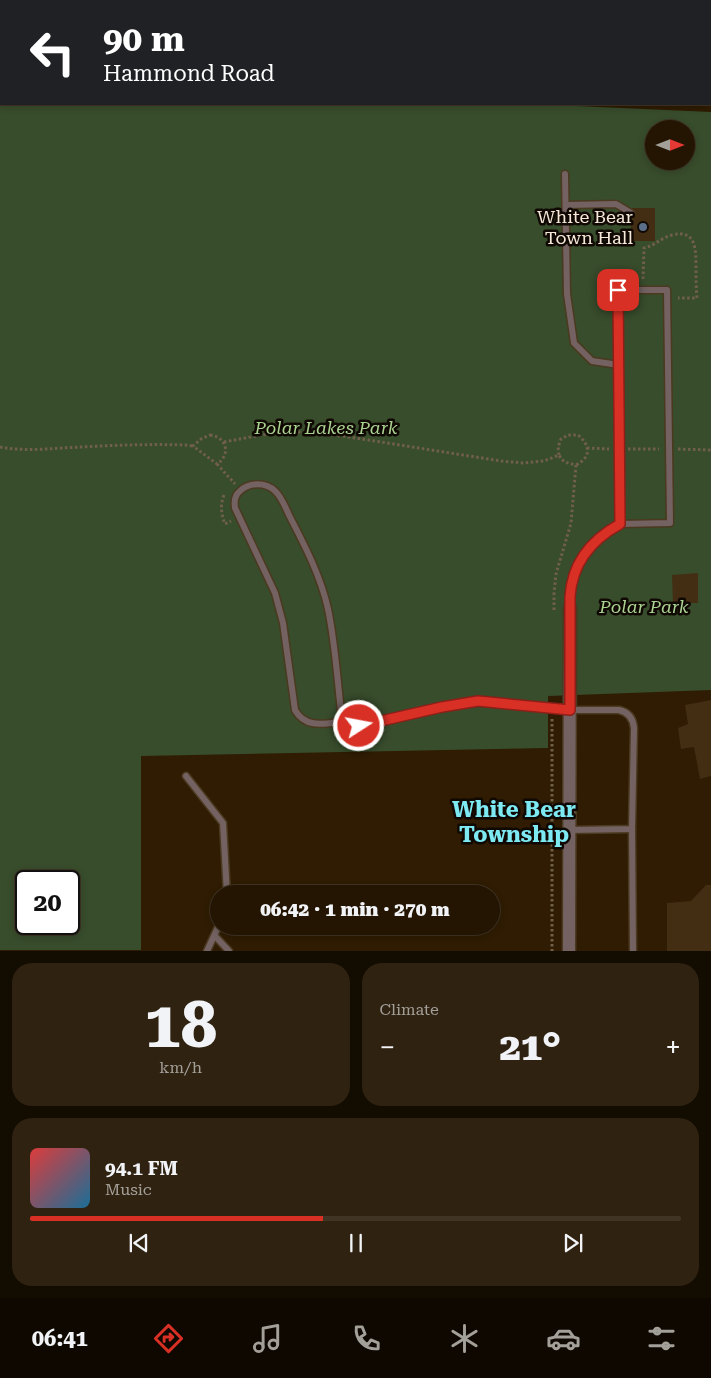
<!DOCTYPE html>
<html lang="en">
<head>
<meta charset="utf-8">
<style>
	body { margin:0; font-family:"Roboto Serif",serif; background:#2f2211; color:#f1f3f6; height:100vh; display:flex; flex-direction:column; font-size:19px; white-space:nowrap }
	* { box-sizing:border-box; margin:0 }
	p { font-size:16px; color:#a39f99 }
	.icon { flex:none; width:28px; height:28px; fill:none; stroke:currentColor; stroke-width:2; stroke-linecap:round; stroke-linejoin:round }
	.map { position:relative; height:951px; overflow:hidden }
	.panel { display:flex; flex-direction:column; gap:12px; padding:12px; background:#130c01; flex:1 }
	.panel>* { flex:none }
	.top-card { position:absolute; left:0px; top:0px; width:711px; height:105px; box-shadow:0 2px 8px #0003,0 0 0 1px #403424; background:#202124; color:#fff; overflow:hidden }
	.needle { width:32px; rotate:90deg }
	.controls { position:absolute; left:645px; top:120px; display:grid; gap:10px }
	.controls a { display:grid; place-items:center; width:50px; height:50px; border-radius:50%; background:#231502; box-shadow:0 2px 8px #0003,0 0 0 1px #403424; font-size:25px }
	.speed { position:absolute; left:15px; top:870px; display:flex; gap:10px; font-size:25px; font-weight:700; text-align:center }
	.speed>* { display:grid; place-content:center; width:65px; height:65px; border-radius:50%; background:#231502; box-shadow:0 2px 8px #0003,0 0 0 1px #403424; line-height:1 }
	.speed .limit { border:2px solid #111; border-radius:8px; background:#fff; color:#111 }
	.pin { position:absolute; display:grid; place-items:center; width:42px; height:42px; color:#fff; margin:-21px; border-radius:10px; box-shadow:0 2px 8px #0006 }
	.me { position:absolute; width:55px; margin:-28px; rotate:79deg; stroke-linejoin:round; filter:drop-shadow(0 0 4px #0008) }
	.turn { display:flex; align-items:center; gap:18px; height:105px; padding:0 20px; font-size:22px }
	.turn .icon { width:65px; height:65px; stroke-width:2.5 }
	.turn b { display:block; font-size:35px; line-height:42px }
	.big { font-size:38px; font-weight:800; line-height:1.1 }
	.panel .widget { flex:1; display:flex; flex-direction:column; justify-content:center; gap:8px; min-width:0; padding:0 18px; border-radius:20px; background:#2f2211 }
	.panel .dial { align-items:center; gap:0 }
	.dial b { font-size:65px; line-height:1 }
	.song { display:flex; align-items:center; gap:15px }
	.cover { width:60px; height:60px; border-radius:8px; background:linear-gradient(135deg,hsl(0 70% 55%),hsl(200 70% 35%)) }
	.played { height:5px; border-radius:2px; background:linear-gradient(90deg,#d93025 45%,#403424 45%) }
	.keys { display:flex; justify-content:space-around; direction:ltr }
	.heat { display:flex; justify-content:space-between; align-items:center; font-size:28px; direction:ltr }
	.panel .tiles { flex:1; display:grid; gap:12px; grid-template-columns:1fr 1fr }
	.widget:last-child { grid-column:span 2 }
	.trip { position:absolute; left:210px; top:885px; width:290px; height:50px; border-radius:25px; background:#231502; box-shadow:0 2px 8px #0003,0 0 0 1px #403424; font-weight:800; line-height:50px; text-align:center }
	.tab-bar { display:flex; height:80px; justify-content:space-around; align-items:center; background:#0e0801; color:#a39f99 }
	.tab-bar .icon { width:35px; height:35px }
	.tab-bar .selected { color:#d93025 }
	.tab-bar b { font-size:22px; color:#f1f3f6 }
	.map>svg:first-child { display:block }
	.green { fill:#384d2c; fill-rule:evenodd }
	.building { fill:#432e14 }
	.lines { fill:none; stroke-linecap:round; stroke-linejoin:round }
	.service-casing { stroke:#4b3920; stroke-width:9 }
	.minor-casing { stroke:#4b3920; stroke-width:15 }
	.motorway-casing { stroke:#4b3920; stroke-width:18 }
	.path { stroke:#705f49; stroke-width:3; stroke-dasharray:2.5 2.5; stroke-linecap:butt }
	.service { stroke:#736261; stroke-width:6 }
	.minor { stroke:#736261; stroke-width:12 }
	.motorway { stroke:#e9bebc; stroke-width:15 }
	.route-casing { stroke:#8d1f18; stroke-width:12 }
	.route { stroke:#d93025; stroke-width:9 }
	.service-dot { fill:#5c6f8a; stroke:#100802; stroke-width:2 }
	.labels { text-anchor:middle; stroke-width:5; stroke-linejoin:round; paint-order:stroke }
	.poi-label { font-size:18px; fill:#f6e9da; stroke:#100802; text-anchor:end }
	.park-label { font-size:18px; font-style:italic; fill:#aad291; stroke:#100802 }
	.district-label { font-size:22px; font-weight:bold; fill:#7de9f3; stroke:#100802 }
</style>
</head>
<body>
<div class="map">
<svg width="711" height="951" viewBox="0 0 711 951">
	<rect width="100%" height="100%" fill="#2f1c02"/>
	<path class="green" d="M0 78H1V104H531L711 112V690L548 696V748L141 756V950H0ZM654 129H686V161H654ZM26 881H69V924H26Z"/>
	<g class="building">
		<rect x="631" y="208" width="24" height="33"/>
		<polygon points="698,573 698,603 673,603 672,575"/>
		<polygon points="711,700 711,776 700,779 694,747 681,749 678,728 688,724 685,705"/>
		<polygon points="706,885 711,885 711,951 667,951 667,903 691,901"/>
	</g>
	<g class="lines">
		<g class="service-casing">
			<g id="service">
				<polyline points="565,174 567,294 574,343 592,361 619,365"/>
				<polyline points="566,205 616,204 631,213"/>
				<path d="M570 608C570 601 570 594 571 588 574 558 596 537 620 524L618 290H667L670 523 620 524"/>
				<path d="M346 721C327 723 306 730 295 710L283 623 275 593 235 508C234 502 235 495 240 491 249 482 266 482 275 491 282 497 286 509 290 517 305 546 321 577 328 609 335 642 337 677 341 711L346 721 359 726 397 718 442 707 478 701 570 710H619C628 712 633 718 634 728L632 829 569 830"/>
				<polyline points="186,776 223,823 227,894"/>
				<polyline points="632,829 633,951"/>
				<polyline points="215,936 229,951"/>
				<polyline points="207,951 219,925"/>
			</g>
		</g>
		<g class="minor-casing">
			<polyline id="minor" points="569,951 570,608"/>
		</g>
		<g class="motorway-casing">
			<g id="motorway">
				<polyline points="196,0 219,1"/>
				<polyline points="710,28 711,28"/>
				<polyline points="0,41 1,41"/>
				<polyline points="710,79 711,79"/>
			</g>
		</g>
		<g class="path">
			<path d="M643 279 644 248C654 246 661 238 672 235 696 229 696 249 696 267 696 278 696 288 697 298H678"/>
			<path d="M210 435C227 437 231 455 217 464L193 446 201 439Z"/>
			<path d="M224 442 272 433 291 431 343 436 501 461 523 463 544 461 559 455C563 463 568 463 576 465L571 523 556 574 554 593V610"/>
			<path d="M0 447C26 452 54 448 81 447 116 445 150 444 185 445L193 446"/>
			<polyline points="587,448 609,449"/>
			<polyline points="628,449 659,449"/>
			<polyline points="678,449 711,450"/>
			<path d="M559 455 558 447 561 439 568 435H578C590 445 592 457 576 465"/>
			<polyline points="217,464 235,484"/>
			<path d="M224 495C220 505 221 514 225 524L231 521"/>
			<polyline points="552,719 552,951"/>
		</g>
		<use href="#service" class="service"/>
		<use href="#minor" class="minor"/>
		<use href="#motorway" class="motorway"/>
	</g>
	<g class="lines">
		<g class="route-casing">
			<path id="route" d="M359 726 442 707 478 701 570 710V597C572 563 591 540 620 524L618 290"/>
		</g>
		<use href="#route" class="route"/>
	</g>
	<circle class="service-dot" cx="643" cy="227" r="5"/>
	<g class="labels">
		<g class="poi-label">
			<text x="633" y="223">White Bear<tspan x="633" dy="21">Town Hall</tspan></text>
		</g>
		<g class="park-label">
			<text x="326" y="434">Polar Lakes Park</text>
			<text x="644" y="613">Polar Park</text>
		</g>
		<g class="district-label">
			<text x="514" y="817">White Bear<tspan x="514" dy="25">Township</tspan></text>
		</g>
	</g>
</svg>
<div class="controls">
<a><svg class="needle" viewBox="-14 -14 28 28"><path d="M0-13l5 13h-10z" fill="#e53935"/><path d="M0 13l5-13h-10z" fill="#a39f99"/></svg></a>
</div>
<div class="speed"><div class="limit">20</div></div>
<div class="pin" style="left:618px;top:290px;background:#d93025"><svg class="icon" aria-label="arrive" viewBox="0 0 24 24"><path d="M6 21V4h12l-3 4 3 4H6"/></svg></div>
<svg class="me" style="left:359px;top:726px" viewBox="-20 -20 40 40"><circle r="17" fill="#d93025" stroke="#fff" stroke-width="3"/><path d="M0-11L8 9 0 5-8 9z" fill="#fff"/></svg>
<div class="trip">06:42 · 1 min · 270 m</div>
<div class="top-card">
<div class="turn"><svg class="icon" aria-label="left" viewBox="0 0 24 24"><path d="M17 20v-9H6M10 6l-5 5 5 5"/></svg><div><b>90 m</b>Hammond Road</div></div>
</div>
</div>
<section class="panel">
<div class="tiles">
<div class="widget dial"><b>18</b><p>km/h</p></div>
<div class="widget"><p>Climate</p>
<div class="heat"><a>−</a><b class="big">21°</b><a>+</a></div>
</div>
<div class="widget">
<div class="song"><i class="cover"></i><div><b>94.1 FM</b><p>Music</p></div></div>
<div class="played"></div>
<div class="keys"><svg class="icon" aria-label="previous" viewBox="0 0 24 24"><path d="M18 5L8 12l10 7zM5 5v14"/></svg><svg class="icon" aria-label="pause" viewBox="0 0 24 24"><path d="M8 5v14M16 5v14"/></svg><svg class="icon" aria-label="next" viewBox="0 0 24 24"><path d="M6 5l10 7-10 7zM19 5v14"/></svg></div>
</div>
</div>
</section>
<nav class="tab-bar">
<b>06:41</b>
<svg class="icon selected" aria-label="directions" viewBox="0 0 24 24"><path d="M12 3l9 9-9 9-9-9zM9 14v-3h6M13 9l2 2-2 2"/></svg>
<svg class="icon" aria-label="music" viewBox="0 0 24 24"><path d="M9 18V5l10-2v13"/><circle cx="6" cy="18" r="3"/><circle cx="16" cy="16" r="3"/></svg>
<svg class="icon" aria-label="phone" viewBox="0 0 24 24"><path d="M5 4h4l2 5-3 2q2 4 5 5l2-3 5 2v4C11 20 4 13 5 4z"/></svg>
<svg class="icon" aria-label="climate" viewBox="0 0 24 24"><path d="M12 3v18M4 7l16 10M4 17L20 7"/></svg>
<svg class="icon" aria-label="car" viewBox="0 0 24 24"><path d="M5 17H2v-5l4-1 3-4h7l3 4 3 1v5h-3M9 17h6M6 11h13"/><circle cx="7" cy="17" r="2"/><circle cx="17" cy="17" r="2"/></svg>
<svg class="icon" aria-label="filters" viewBox="0 0 24 24"><path d="M4 7h16M4 17h16"/><circle cx="9" cy="7" r="2"/><circle cx="15" cy="17" r="2"/></svg>
</nav>
</body>
</html>
